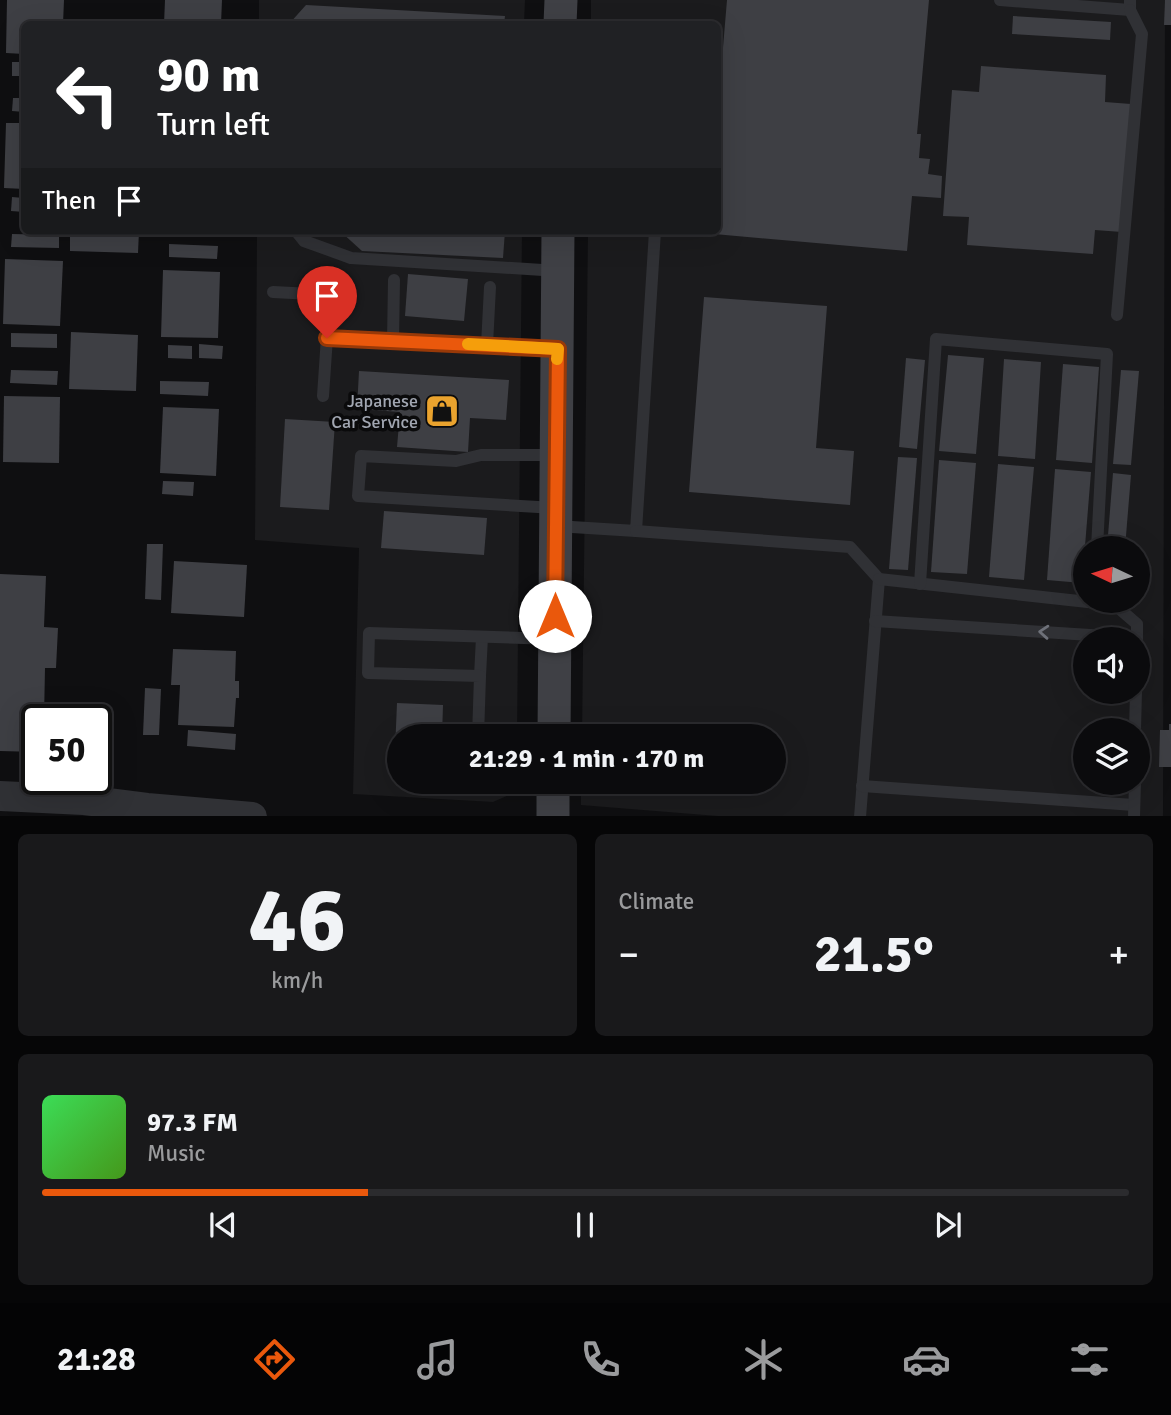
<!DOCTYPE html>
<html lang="en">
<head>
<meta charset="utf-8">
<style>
	body { margin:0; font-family:Signika,sans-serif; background:#19191b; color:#f1f3f6; height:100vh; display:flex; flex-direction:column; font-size:26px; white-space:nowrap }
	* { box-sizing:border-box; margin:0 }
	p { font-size:23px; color:#9a9b9d }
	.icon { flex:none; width:38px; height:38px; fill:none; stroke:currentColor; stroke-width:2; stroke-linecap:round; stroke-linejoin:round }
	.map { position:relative; height:816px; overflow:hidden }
	.details { display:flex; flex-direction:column; gap:18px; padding:18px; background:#060607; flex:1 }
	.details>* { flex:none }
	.hud { position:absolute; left:21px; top:21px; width:700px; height:214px; border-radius:10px; box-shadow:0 7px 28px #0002,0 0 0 2px #2b2b2e; background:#202124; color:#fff; overflow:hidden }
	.needle { width:46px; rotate:274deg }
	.tools { position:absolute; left:1073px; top:536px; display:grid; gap:14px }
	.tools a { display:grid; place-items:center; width:77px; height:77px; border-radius:50%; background:#0b0b0d; box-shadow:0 7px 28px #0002,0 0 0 2px #2b2b2e; font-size:35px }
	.speed { position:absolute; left:21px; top:704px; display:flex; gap:14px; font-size:35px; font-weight:700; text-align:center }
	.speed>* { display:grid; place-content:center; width:91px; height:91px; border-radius:50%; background:#0b0b0d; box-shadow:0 7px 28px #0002,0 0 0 2px #2b2b2e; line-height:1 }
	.speed .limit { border:4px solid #111; border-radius:10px; background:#fff; color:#111 }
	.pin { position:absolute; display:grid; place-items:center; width:60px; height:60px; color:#fff; margin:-72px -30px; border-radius:50% 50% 50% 0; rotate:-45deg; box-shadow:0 0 7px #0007 }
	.pin .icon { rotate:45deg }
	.me { position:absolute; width:77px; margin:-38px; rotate:0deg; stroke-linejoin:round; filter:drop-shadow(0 0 5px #0008) }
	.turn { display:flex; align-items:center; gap:24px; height:147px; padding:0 21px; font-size:32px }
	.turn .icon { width:91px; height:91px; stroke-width:2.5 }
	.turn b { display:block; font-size:49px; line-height:60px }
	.then { display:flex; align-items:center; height:66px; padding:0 21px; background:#0003; gap:14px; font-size:26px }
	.big { font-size:52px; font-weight:800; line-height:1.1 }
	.details .card { flex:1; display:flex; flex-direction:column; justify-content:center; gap:10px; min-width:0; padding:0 24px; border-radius:10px; background:#19191b }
	.details .dial { align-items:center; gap:0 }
	.dial b { font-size:91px; line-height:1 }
	.song { display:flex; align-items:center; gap:21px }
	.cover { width:84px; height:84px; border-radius:10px; background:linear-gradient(135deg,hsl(130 70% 55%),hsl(100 70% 35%)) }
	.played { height:7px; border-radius:4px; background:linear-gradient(90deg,#ea580c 30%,#2b2b2e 30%) }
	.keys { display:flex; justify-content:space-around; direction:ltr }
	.heat { display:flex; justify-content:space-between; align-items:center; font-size:38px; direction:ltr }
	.details .tiles { flex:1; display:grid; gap:18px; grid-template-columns:1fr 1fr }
	.card:last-child { grid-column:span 2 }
	.trip { position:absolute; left:387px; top:724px; width:399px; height:70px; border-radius:35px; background:#0b0b0d; box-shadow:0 7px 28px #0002,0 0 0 2px #2b2b2e; font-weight:800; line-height:70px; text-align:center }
	.tab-bar { display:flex; height:112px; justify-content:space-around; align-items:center; background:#040405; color:#9a9b9d }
	.tab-bar .icon { width:49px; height:49px }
	.tab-bar .active { color:#ea580c }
	.tab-bar b { font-size:32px; color:#f1f3f6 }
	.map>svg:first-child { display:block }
	.built { fill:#1b1b1d; fill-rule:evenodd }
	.building { fill:#3e3f44 }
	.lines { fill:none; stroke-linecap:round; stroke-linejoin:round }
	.service { stroke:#303135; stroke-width:12 }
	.tertiary { stroke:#303135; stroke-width:30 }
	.secondary { stroke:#3f4045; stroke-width:33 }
	.oneway { stroke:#6e7179 }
	.route-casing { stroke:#983908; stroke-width:18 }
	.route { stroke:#ea580c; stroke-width:12 }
	.slow { stroke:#f59e0b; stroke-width:12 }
	.labels { text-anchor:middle; stroke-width:7; stroke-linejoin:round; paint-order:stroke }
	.poi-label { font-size:18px; fill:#a1a6b1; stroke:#0a0a0b; text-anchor:end }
</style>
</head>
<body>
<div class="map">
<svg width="1171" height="817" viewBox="0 0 1171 817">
	<rect width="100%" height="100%" fill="#0f0f11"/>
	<g class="built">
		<polygon points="259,0 525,0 524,24 259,24"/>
		<path d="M591 0H1165L1163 816 730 817 581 805V782H774V737H582L588 231H718V24H591ZM1085 548H1138V600H1085ZM1085 639H1138V691H1085ZM1085 730H1138V782H1085Z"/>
		<polygon points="257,231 522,231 517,737 399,737 399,782 515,782 511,794 493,802 353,794 359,548 255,540"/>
	</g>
	<g class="building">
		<polygon points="7,0 64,0 63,24 24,24 24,54 6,53"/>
		<polygon points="165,0 222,0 221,24 164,24"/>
		<polygon points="727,0 929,0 917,134 921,134 919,158 930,159 928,174 942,176 941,198 912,196 907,251 703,233 703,231 718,231 718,107"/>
		<polygon points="1165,0 1171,0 1171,25 1164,25"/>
		<polygon points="306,5 505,16 504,24 289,24"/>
		<polygon points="1013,16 1111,22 1110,40 1012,34"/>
		<rect x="12" y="62" width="12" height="14"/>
		<polygon points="981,66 1106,75 1105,102 1131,104 1122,232 1095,230 1093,254 967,245 969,217 943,216 952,90 979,92"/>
		<polygon points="13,98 24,98 24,112 12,111"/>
		<polygon points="6,123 24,123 24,189 4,188"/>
		<polygon points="12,197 24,198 24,212 11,211"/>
		<polygon points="70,231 139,231 138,253 70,251"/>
		<polygon points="340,231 505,231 503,258 362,251"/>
		<polygon points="12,234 59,235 59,248 11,247"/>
		<polygon points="169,244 218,246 217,259 169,257"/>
		<polygon points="5,259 63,261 60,326 3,324"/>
		<polygon points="163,270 220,272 218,338 161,337"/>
		<polygon points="408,274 468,279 464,321 405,316"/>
		<polygon points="704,297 827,306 816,448 854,451 850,505 689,492"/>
		<polygon points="71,332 138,335 136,391 69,389"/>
		<polygon points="11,333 57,334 57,348 11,347"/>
		<polygon points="199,344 223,346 222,359 199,358"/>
		<polygon points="168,345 192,346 192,359 168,358"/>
		<polygon points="948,355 984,358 976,454 939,451"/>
		<polygon points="906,358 925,360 917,449 899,447"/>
		<polygon points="1004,359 1041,362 1035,459 998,456"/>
		<polygon points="1063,364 1099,367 1092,463 1056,460"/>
		<polygon points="11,370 58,371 57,385 10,383"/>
		<polygon points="1121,370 1139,371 1131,465 1113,464"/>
		<polygon points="359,371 509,380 506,420 470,418 468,452 397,447 400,412 357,409"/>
		<polygon points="160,381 209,382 208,396 160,394"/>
		<polygon points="4,396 60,397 59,463 3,462"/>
		<polygon points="163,407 219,409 216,476 160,473"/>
		<polygon points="285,419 335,422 329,510 280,507"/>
		<polygon points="898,457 917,458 908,570 889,569"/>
		<polygon points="939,460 976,463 967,574 931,572"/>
		<polygon points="998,464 1034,467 1024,580 989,577"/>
		<polygon points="1055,469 1091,472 1082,583 1047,580"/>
		<polygon points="1113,473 1131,475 1125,548 1107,548"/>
		<polygon points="163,481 194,482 193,496 162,494"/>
		<polygon points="384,511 487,518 484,555 381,548"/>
		<polygon points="147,544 163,544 161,600 145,599"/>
		<polygon points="174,561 247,565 244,617 171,613"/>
		<polygon points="0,574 46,576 44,627 58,628 56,668 45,668 44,719 37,719 37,752 0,751"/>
		<polygon points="173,649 236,651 235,681 239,681 239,698 236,698 234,727 178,725 180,685 171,685"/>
		<polygon points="145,688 161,689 159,735 143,735"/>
		<polygon points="397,703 443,705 442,737 399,737 399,775 394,775"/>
		<polygon points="1169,724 1171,724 1171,767 1159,767 1160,730 1169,730"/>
		<polygon points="188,730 236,734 235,750 187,746"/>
	</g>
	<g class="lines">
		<g class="service">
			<polyline points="1000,0 1130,10 1130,0"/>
			<polyline points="296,231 304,241 351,258 558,271"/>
			<polyline points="273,292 331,295 327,337"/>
			<polyline points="1117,315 1142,34 1130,10"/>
			<polyline points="393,341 394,280"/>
			<polyline points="487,345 490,287"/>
			<polyline points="323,396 327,337 557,349"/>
			<polyline points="555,508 358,496 361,456 456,461 481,455 556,455"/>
			<polyline points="556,526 636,531 655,231"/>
			<polyline points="636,531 850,547 879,579 860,817"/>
			<polyline points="879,579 1115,605 1137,624 1137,639"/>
			<polyline points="920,584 936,339 1107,354 1097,548"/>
			<polyline points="875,621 1137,638"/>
			<polyline points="480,676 482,637"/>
			<polyline points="1135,730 1136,691"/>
			<polyline points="478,737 480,676 368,673 369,633 555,639"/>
			<polyline points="862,786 1134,805"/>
			<polyline points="1134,817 1135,782"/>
		</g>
		<polyline class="tertiary" points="0,796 84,800 147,808 252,817"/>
		<g class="secondary">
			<polyline points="560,24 561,0"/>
			<polyline points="554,737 558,231"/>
			<polyline points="553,817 553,782"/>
		</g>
	</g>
	<defs><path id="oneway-chevron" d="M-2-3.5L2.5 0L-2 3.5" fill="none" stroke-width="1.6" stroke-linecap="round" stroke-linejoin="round" transform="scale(1.75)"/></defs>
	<use class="oneway" href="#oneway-chevron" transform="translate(1044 632) rotate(-176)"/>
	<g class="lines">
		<g class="route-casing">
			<polyline id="route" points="327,338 558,349 555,616"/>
		</g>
		<use href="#route" class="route"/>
		<polyline class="slow" points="468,344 558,349 557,359"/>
	</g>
	<defs>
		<g id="shop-square" transform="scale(1.75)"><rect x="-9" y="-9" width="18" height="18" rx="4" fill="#eaa32e" stroke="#0a0a0b"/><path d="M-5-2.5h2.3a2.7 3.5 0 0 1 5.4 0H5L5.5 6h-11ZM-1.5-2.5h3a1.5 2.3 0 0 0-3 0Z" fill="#111"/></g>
	</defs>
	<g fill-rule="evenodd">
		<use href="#shop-square" x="442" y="411"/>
	</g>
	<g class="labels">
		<g class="poi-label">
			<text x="418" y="407">Japanese<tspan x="418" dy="21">Car Service</tspan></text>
		</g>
	</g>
</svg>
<div class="tools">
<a><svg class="needle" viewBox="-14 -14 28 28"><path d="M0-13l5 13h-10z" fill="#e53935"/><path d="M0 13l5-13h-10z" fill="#9a9b9d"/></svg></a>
<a><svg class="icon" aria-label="sound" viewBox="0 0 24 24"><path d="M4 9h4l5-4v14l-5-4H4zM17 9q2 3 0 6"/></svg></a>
<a><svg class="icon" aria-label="layers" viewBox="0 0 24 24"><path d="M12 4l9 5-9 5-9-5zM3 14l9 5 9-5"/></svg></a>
</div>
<div class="speed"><div class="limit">50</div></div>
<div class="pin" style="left:327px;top:338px;background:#d93025"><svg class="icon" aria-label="arrive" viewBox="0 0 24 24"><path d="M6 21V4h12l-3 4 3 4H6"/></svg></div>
<svg class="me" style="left:555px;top:616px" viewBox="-20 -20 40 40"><circle r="19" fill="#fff"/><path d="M0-13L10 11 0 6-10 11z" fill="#ea580c"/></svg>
<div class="trip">21:29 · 1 min · 170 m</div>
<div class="hud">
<div class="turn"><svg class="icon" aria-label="left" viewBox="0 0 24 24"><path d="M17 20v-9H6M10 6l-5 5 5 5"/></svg><div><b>90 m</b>Turn left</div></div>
<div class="then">Then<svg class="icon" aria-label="arrive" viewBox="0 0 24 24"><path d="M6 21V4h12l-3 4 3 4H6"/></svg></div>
</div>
</div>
<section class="details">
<div class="tiles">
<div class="card dial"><b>46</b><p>km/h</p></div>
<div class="card"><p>Climate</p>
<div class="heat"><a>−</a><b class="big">21.5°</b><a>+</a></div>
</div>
<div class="card">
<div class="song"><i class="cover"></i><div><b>97.3 FM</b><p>Music</p></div></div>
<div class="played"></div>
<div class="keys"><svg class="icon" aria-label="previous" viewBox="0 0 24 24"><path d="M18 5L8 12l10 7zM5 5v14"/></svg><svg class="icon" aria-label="pause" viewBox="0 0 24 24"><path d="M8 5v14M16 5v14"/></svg><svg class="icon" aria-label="next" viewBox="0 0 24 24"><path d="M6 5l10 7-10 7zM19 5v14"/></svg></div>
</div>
</div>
</section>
<nav class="tab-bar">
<b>21:28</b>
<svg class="icon active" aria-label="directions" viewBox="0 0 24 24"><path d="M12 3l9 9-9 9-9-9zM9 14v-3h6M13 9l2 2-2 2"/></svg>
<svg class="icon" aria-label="music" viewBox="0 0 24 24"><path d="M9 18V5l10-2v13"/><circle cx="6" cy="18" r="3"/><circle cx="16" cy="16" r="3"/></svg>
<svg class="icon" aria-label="phone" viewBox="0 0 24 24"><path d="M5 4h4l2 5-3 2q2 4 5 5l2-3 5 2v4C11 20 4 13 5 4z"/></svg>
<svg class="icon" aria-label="climate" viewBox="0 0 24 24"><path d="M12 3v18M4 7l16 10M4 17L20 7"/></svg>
<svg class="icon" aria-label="car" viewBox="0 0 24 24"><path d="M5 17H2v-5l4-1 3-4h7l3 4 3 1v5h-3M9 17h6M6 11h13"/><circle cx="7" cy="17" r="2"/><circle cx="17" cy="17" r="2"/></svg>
<svg class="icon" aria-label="filters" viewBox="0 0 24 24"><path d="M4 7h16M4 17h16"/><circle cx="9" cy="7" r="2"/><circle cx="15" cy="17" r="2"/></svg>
</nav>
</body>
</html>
